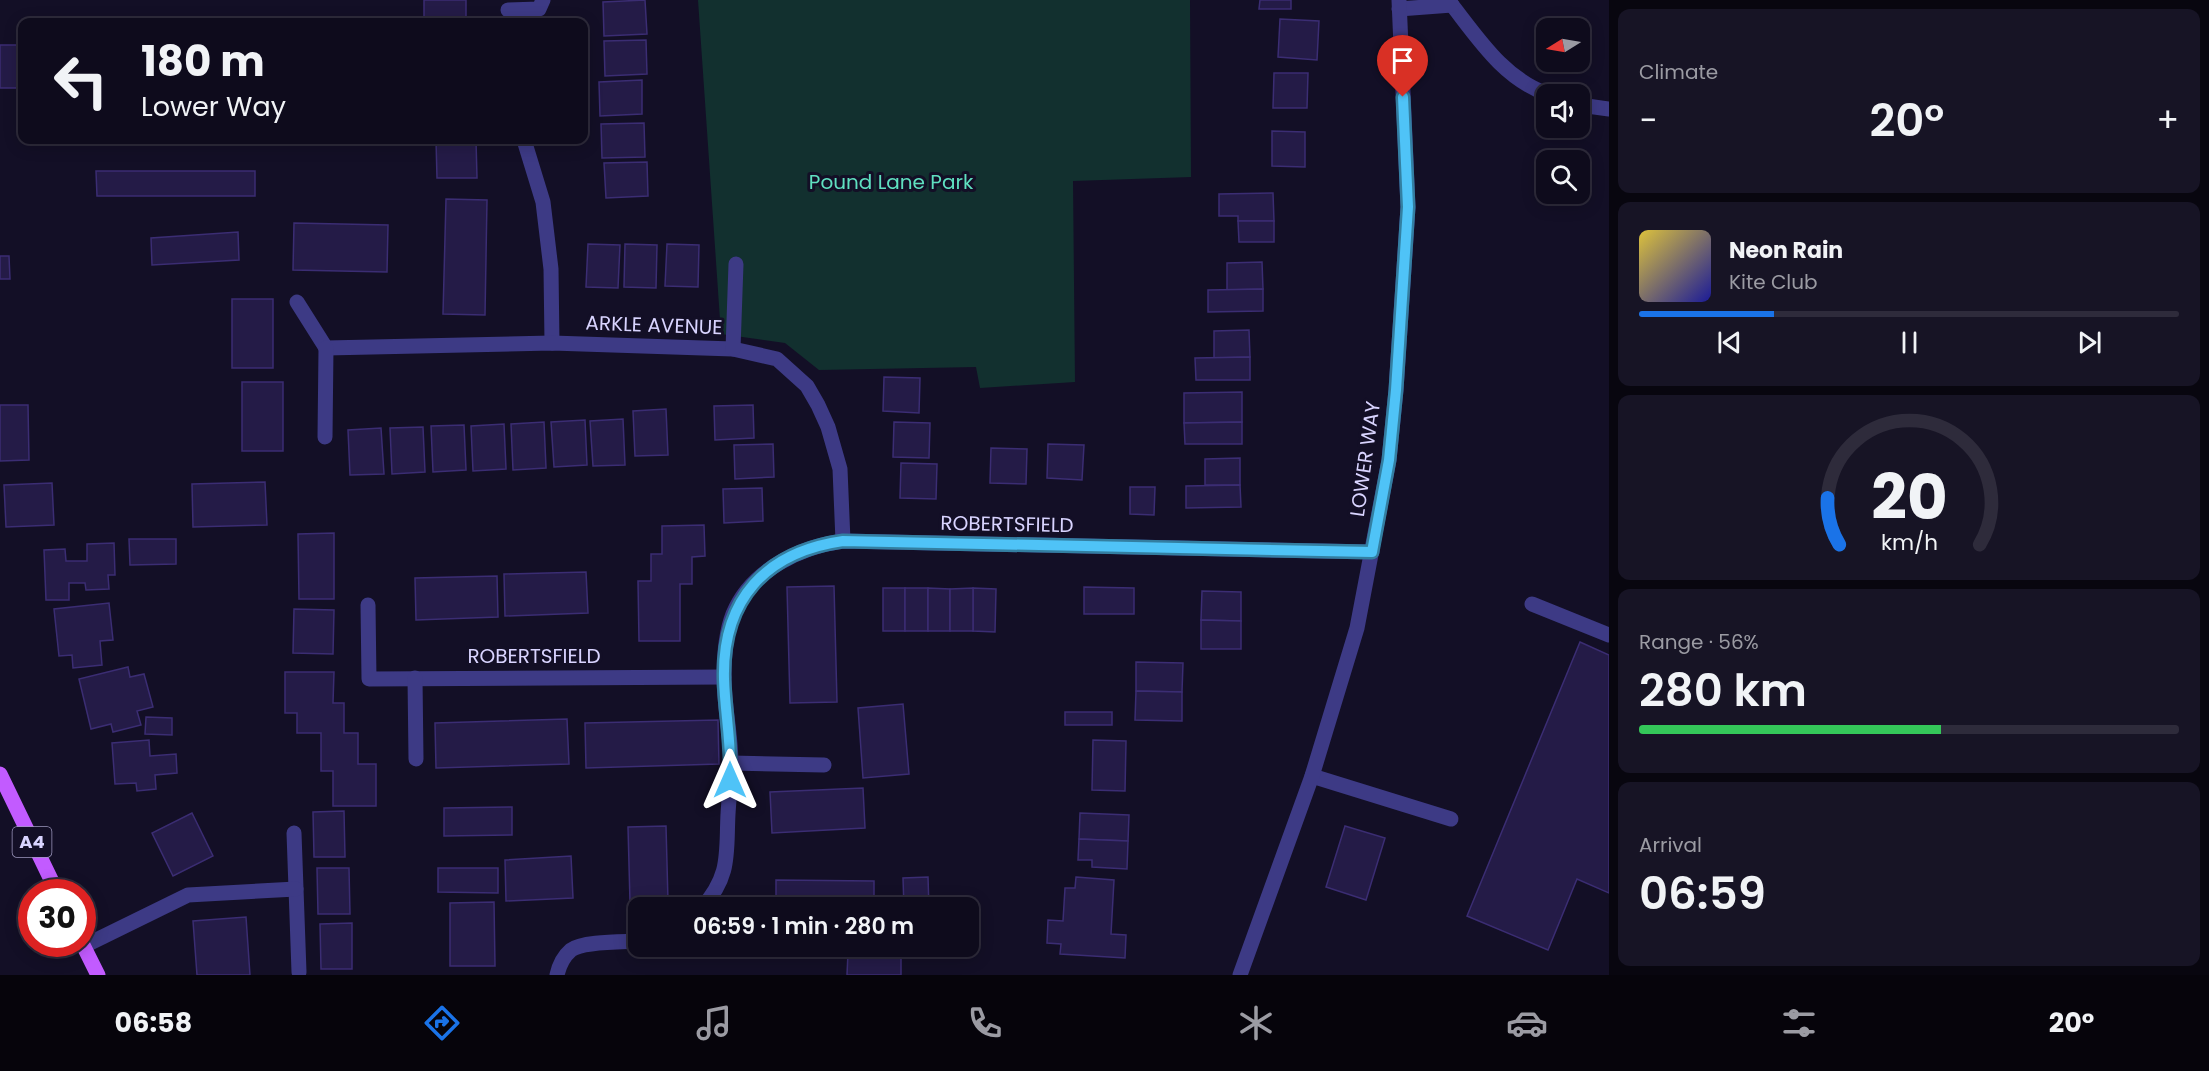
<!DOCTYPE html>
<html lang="en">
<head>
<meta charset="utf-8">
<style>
	body { margin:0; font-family:Poppins,sans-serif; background:#171425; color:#f1f3f6; height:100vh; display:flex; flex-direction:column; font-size:22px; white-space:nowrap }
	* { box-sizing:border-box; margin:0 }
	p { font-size:20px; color:#9b9ba3 }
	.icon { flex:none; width:33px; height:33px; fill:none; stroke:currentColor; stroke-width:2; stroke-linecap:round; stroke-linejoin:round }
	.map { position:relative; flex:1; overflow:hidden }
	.panel { display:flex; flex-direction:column; gap:9px; padding:9px; background:#08060f; width:600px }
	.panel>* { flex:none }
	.hud { position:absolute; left:18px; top:18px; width:570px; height:126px; border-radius:12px; box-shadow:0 3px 15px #0003,0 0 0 2px #2e2b3b; background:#0e0b1c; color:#f1f3f6; overflow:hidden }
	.needle { width:39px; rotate:259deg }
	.tools { position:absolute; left:1536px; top:18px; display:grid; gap:12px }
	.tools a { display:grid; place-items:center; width:54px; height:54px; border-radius:12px; background:#0e0b1c; box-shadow:0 3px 15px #0003,0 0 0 2px #2e2b3b; font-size:30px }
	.speed { position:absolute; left:18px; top:879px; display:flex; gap:12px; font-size:30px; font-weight:700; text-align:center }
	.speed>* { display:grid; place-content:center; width:78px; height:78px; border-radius:50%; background:#0e0b1c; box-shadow:0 3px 15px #0003,0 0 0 2px #2e2b3b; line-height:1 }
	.speed .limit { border:9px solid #d22; background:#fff; color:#111 }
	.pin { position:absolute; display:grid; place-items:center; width:51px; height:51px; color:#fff; margin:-62px -26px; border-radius:50% 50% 50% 0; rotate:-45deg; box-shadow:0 0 6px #0007 }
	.pin .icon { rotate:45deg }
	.me { position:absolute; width:66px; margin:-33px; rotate:0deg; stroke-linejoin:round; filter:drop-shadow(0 0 4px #0008) }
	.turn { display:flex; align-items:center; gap:21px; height:126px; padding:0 24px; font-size:27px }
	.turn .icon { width:78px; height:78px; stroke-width:2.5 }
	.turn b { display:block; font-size:42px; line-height:51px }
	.big { font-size:45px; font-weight:600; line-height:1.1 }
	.panel .widget { flex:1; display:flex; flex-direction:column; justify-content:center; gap:9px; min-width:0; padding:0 21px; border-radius:12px; background:#171425 }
	.panel .dial { align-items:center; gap:0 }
	.dial svg { height:156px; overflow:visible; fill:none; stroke:#2e2b3b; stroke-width:7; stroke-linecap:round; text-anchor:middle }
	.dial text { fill:#f1f3f6; stroke:none }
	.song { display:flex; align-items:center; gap:18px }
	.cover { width:72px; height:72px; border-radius:9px; background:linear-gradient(135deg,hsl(50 70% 55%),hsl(240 70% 35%)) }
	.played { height:6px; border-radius:3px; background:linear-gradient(90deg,#1a73e8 25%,#2e2b3b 25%) }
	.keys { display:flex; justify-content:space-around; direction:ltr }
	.heat { display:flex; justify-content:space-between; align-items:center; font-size:33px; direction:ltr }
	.charge { height:9px; border-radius:4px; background:linear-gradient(90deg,#34c759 56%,#2e2b3b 0) }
	.trip { position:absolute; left:628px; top:897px; width:351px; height:60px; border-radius:12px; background:#0e0b1c; box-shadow:0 3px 15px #0003,0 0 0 2px #2e2b3b; font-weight:600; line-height:60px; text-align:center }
	.dock { display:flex; height:96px; justify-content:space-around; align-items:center; background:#06040b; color:#9b9ba3 }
	.dock .icon { width:42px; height:42px }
	.dock .on { color:#1a73e8 }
	.dock b { font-size:27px; color:#f1f3f6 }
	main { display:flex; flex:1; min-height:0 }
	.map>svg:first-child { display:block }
	.green { fill:#12302f }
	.building { fill:#241b47; stroke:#3b2d73; stroke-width:1.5 }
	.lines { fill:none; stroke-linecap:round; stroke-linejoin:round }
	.minor { stroke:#3d3a85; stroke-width:15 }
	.major { stroke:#c25bff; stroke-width:15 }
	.route-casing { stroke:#337fa1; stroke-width:15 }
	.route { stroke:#4fc3f7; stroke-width:10 }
	.labels { text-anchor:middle; stroke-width:6; stroke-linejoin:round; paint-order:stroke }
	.shield { fill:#130f26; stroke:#9e99be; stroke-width:1.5 }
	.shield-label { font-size:18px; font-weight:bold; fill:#d9d4ff }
	.park-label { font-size:20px; fill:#5fe0c0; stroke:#130f26 }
	.street-label { font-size:20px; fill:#d9d4ff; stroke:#130f26 }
</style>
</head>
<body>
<main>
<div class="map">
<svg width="1609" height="975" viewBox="0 0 1609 975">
	<rect width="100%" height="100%" fill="#130f26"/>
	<polygon class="green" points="698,0 1190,0 1191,177 1073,181 1075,382 980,388 976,367 819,370 785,343 721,334"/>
	<g class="building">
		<rect x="424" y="0" width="42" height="22"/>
		<polygon points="645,0 647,34 604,36 603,2"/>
		<polygon points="1260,0 1291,0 1291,9 1259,9"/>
		<polygon points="1280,19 1319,21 1317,60 1278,57"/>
		<polygon points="646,40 647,74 605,76 604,41"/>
		<rect x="0" y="45" width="22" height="43"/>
		<polygon points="1274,73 1308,73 1307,108 1273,108"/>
		<polygon points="642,80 642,114 600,116 599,82"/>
		<polygon points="644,123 645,157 602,158 601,124"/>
		<polygon points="1272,131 1305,132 1305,167 1272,166"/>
		<polygon points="436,140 476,140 477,178 437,178"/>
		<polygon points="647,162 648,196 606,198 604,163"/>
		<polygon points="96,171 255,171 255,196 97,196"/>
		<polygon points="1273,193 1274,221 1238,221 1238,216 1219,216 1219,194"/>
		<polygon points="446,199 487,200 485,315 443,314"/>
		<polygon points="1238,221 1274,221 1274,242 1239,242"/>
		<polygon points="294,223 388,225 387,272 293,270"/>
		<polygon points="238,232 239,260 152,265 151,238"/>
		<polygon points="588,244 620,245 618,288 586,287"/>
		<polygon points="625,244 657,245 656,288 624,287"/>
		<polygon points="667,244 699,245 698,287 665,286"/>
		<polygon points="0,256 9,256 10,279 0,279"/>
		<polygon points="1262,262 1263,289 1227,290 1227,263"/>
		<polygon points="1263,289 1263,311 1208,312 1208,290"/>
		<rect x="232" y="299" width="41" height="69"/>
		<polygon points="1249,330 1250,357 1214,358 1214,331"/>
		<polygon points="1250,357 1250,380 1196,380 1195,358"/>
		<polygon points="884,377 920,378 919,413 883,411"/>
		<rect x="242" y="382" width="41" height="69"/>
		<polygon points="1242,392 1242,422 1184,423 1184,393"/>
		<polygon points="0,405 28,405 29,460 0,461"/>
		<polygon points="753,405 754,438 715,440 714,406"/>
		<polygon points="666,409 668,455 635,456 633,411"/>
		<polygon points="623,419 625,465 593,466 590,421"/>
		<polygon points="585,420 587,465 554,467 551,422"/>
		<polygon points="544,422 546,468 513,470 511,424"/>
		<polygon points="894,422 930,423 929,458 893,457"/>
		<polygon points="1242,422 1242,444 1185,444 1184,423"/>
		<polygon points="504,424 506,469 473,471 471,426"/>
		<polygon points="464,425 466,470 433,472 431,426"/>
		<polygon points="423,427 425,472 392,474 390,428"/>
		<polygon points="381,428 384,474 350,475 348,430"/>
		<polygon points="773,444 774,477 735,479 734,445"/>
		<polygon points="1048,444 1084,445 1082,480 1047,478"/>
		<polygon points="991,448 1027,449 1026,484 990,483"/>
		<polygon points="1240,458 1240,485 1205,485 1205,459"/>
		<polygon points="901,463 937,464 936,499 900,498"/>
		<polygon points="265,482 267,525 193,527 192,484"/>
		<polygon points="52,483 54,525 6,527 4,485"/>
		<polygon points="1240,485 1241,507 1186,508 1186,486"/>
		<polygon points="1130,487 1155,487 1154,515 1130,514"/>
		<polygon points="762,488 763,521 724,523 723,489"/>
		<polygon points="704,525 705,556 692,557 692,584 680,584 680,641 639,641 638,581 651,581 651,554 662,554 662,526"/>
		<polygon points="334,533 334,599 299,599 298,534"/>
		<polygon points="129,539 176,539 176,564 130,565"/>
		<polygon points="114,543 115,575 108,575 109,589 86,590 85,583 69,583 69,600 46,600 44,550 65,549 66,561 87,561 87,544"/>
		<polygon points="586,572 588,613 505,616 504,574"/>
		<polygon points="497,576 498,617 416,620 415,578"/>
		<polygon points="834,586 837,702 790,703 787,587"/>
		<polygon points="1084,587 1134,588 1134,614 1084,614"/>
		<rect x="883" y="588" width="22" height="43"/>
		<rect x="905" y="588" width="23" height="43"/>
		<polygon points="928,588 950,589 950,631 928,631"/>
		<polygon points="973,588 996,589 995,632 973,631"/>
		<polygon points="973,588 973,631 950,631 950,589"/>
		<polygon points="1202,591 1241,592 1241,621 1201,620"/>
		<polygon points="109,603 113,640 100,641 102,665 73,668 72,655 59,656 54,609"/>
		<polygon points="294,609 334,610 333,654 293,653"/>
		<polygon points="1201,620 1241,621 1241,649 1201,649"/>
		<polygon points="1580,642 1609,655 1609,893 1577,879 1548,950 1467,916"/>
		<polygon points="1136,662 1183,663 1182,692 1136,691"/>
		<polygon points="128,667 130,677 144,674 153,707 137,711 141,725 113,732 111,724 91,729 79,679"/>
		<polygon points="285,672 334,672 333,703 344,703 344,733 358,733 358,764 376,764 376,806 333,806 333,771 321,771 321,733 297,733 297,713 285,713"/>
		<polygon points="1136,691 1182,692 1182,721 1135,720"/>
		<polygon points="903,704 909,774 863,778 858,708"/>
		<rect x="1065" y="712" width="47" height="13"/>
		<polygon points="146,717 172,718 172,735 145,734"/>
		<polygon points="567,719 569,764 436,768 435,723"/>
		<polygon points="718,720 719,764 586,768 585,723"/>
		<polygon points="149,740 150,756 176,754 177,773 155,775 156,789 137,791 136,783 115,784 112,743"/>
		<polygon points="1093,740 1126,741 1125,791 1092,790"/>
		<polygon points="863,788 865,828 772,833 770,792"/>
		<polygon points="512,807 512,835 444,836 444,808"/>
		<polygon points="344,811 345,857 314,857 313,812"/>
		<polygon points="192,813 213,856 173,876 152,833"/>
		<polygon points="1080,813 1129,815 1128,841 1079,839"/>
		<polygon points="666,826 668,901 630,902 628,827"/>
		<polygon points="1345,826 1385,838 1366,900 1326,887"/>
		<polygon points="1079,839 1128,841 1127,869 1092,867 1092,860 1078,860"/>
		<polygon points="571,856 573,898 506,901 505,860"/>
		<polygon points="317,868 349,868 350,914 318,914"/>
		<polygon points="438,868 498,868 498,893 438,892"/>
		<polygon points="928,877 929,908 904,908 903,878"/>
		<polygon points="1076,877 1114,880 1111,934 1126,935 1125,958 1060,954 1061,944 1047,943 1048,920 1063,921 1065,888 1075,888"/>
		<polygon points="776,880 874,881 874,905 776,904"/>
		<polygon points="494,902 495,966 450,966 450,903"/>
		<polygon points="246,917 250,975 197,975 193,921"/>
		<polygon points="352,923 352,969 321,969 320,924"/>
		<polygon points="848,953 901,955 901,975 847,975"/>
	</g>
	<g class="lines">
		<g class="minor">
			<path d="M1452 5C1480 41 1504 78 1547 94"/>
			<polyline points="1399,9 1452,5"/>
			<polyline points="508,10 539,9 543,0"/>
			<polyline points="1580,105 1609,109"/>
			<polyline points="524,140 543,202 551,269 552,343"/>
			<polyline points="297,302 326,348 552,343 733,349 777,359 807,386 818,405 828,427 840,469 843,541"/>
			<polyline points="733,349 736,264"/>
			<polyline points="325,437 326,348"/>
			<polyline points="1532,604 1609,635"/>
			<polyline points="368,605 369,679 724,677"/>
			<polyline points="415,678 416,759"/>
			<polyline points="731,763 824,765"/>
			<polyline points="1312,776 1451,819"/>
			<polyline points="294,833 299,972"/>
			<path d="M702 908C731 875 726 854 728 814 729 797 731 780 731 764 731 735 724 706 724 677 724 657 726 632 733 614 751 570 800 547 843 541L1372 552"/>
			<polyline points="84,946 188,895 296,889"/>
			<path d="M557 975C559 966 564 956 571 950 583 941 623 942 639 941"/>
			<polyline points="1240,975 1312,776 1357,628 1389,460 1396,390 1408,207 1399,0"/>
		</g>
		<g class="major">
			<polyline points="0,774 57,892"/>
			<polyline points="82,943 98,975"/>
		</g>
	</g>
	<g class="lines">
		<g class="route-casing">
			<path id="route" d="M730 780C732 746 725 713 724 679 722 599 766 552 843 541L1372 552 1389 460 1396 390 1408 207 1403 97"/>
		</g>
		<use href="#route" class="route"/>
	</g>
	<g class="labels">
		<rect class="shield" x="12.5" y="827" width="39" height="30" rx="4.5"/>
		<g class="shield-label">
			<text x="32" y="848">A4</text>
		</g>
		<g class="park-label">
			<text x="891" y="189">Pound Lane Park</text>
		</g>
		<g class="street-label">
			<text transform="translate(654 325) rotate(2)" y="7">ARKLE AVENUE</text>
			<text transform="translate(1365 459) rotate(-82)" y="7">LOWER WAY</text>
			<text transform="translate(1007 524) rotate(1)" y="7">ROBERTSFIELD</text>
			<text x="534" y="663">ROBERTSFIELD</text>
		</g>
	</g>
</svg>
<div class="tools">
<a><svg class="needle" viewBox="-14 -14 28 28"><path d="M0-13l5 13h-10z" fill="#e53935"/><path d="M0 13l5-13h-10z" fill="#9b9ba3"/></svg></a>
<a><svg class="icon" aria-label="sound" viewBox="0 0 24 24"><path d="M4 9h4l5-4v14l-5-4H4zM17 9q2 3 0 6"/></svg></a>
<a><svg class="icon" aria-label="search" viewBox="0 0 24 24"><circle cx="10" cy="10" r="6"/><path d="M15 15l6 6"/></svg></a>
</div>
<div class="speed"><div class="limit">30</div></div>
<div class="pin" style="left:1403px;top:97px;background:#d93025"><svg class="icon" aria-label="arrive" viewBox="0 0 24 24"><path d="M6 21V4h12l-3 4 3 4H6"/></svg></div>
<svg class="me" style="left:730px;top:780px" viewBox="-20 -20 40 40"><path d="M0-17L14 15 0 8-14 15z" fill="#4fc3f7" stroke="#fff" stroke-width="4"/></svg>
<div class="trip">06:59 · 1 min · 280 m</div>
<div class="hud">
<div class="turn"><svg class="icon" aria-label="left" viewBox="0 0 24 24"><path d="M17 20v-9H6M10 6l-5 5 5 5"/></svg><div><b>180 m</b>Lower Way</div></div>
</div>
</div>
<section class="panel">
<div class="widget"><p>Climate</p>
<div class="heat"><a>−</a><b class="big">20°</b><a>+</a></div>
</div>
<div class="widget">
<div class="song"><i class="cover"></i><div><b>Neon Rain</b><p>Kite Club</p></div></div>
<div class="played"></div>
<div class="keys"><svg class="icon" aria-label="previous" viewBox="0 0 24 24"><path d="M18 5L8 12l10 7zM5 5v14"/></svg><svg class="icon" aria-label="pause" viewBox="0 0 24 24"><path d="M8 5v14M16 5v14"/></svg><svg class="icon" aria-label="next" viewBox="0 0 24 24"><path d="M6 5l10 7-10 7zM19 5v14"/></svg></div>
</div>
<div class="widget dial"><svg viewBox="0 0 100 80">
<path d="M14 69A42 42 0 1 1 86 69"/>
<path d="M14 69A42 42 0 0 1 8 45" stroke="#1a73e8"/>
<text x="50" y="56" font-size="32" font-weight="700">20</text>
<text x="50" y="72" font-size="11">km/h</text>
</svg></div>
<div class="widget"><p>Range · 56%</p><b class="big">280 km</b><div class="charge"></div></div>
<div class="widget"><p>Arrival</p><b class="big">06:59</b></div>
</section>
</main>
<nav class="dock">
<b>06:58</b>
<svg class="icon on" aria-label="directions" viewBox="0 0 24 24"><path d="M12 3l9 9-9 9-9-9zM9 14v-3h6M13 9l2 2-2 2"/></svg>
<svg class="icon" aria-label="music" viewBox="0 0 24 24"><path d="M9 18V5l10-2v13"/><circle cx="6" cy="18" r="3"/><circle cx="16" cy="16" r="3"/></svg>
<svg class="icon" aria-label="phone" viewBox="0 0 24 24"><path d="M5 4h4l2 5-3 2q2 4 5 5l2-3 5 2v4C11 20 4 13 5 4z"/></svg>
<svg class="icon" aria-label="climate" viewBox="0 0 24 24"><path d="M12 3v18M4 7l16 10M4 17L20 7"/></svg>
<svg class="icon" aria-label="car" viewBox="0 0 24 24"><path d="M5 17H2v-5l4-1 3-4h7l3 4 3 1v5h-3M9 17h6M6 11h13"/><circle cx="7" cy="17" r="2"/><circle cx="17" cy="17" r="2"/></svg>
<svg class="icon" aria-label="filters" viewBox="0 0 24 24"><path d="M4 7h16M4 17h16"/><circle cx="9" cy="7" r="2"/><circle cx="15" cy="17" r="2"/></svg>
<b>20°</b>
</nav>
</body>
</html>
